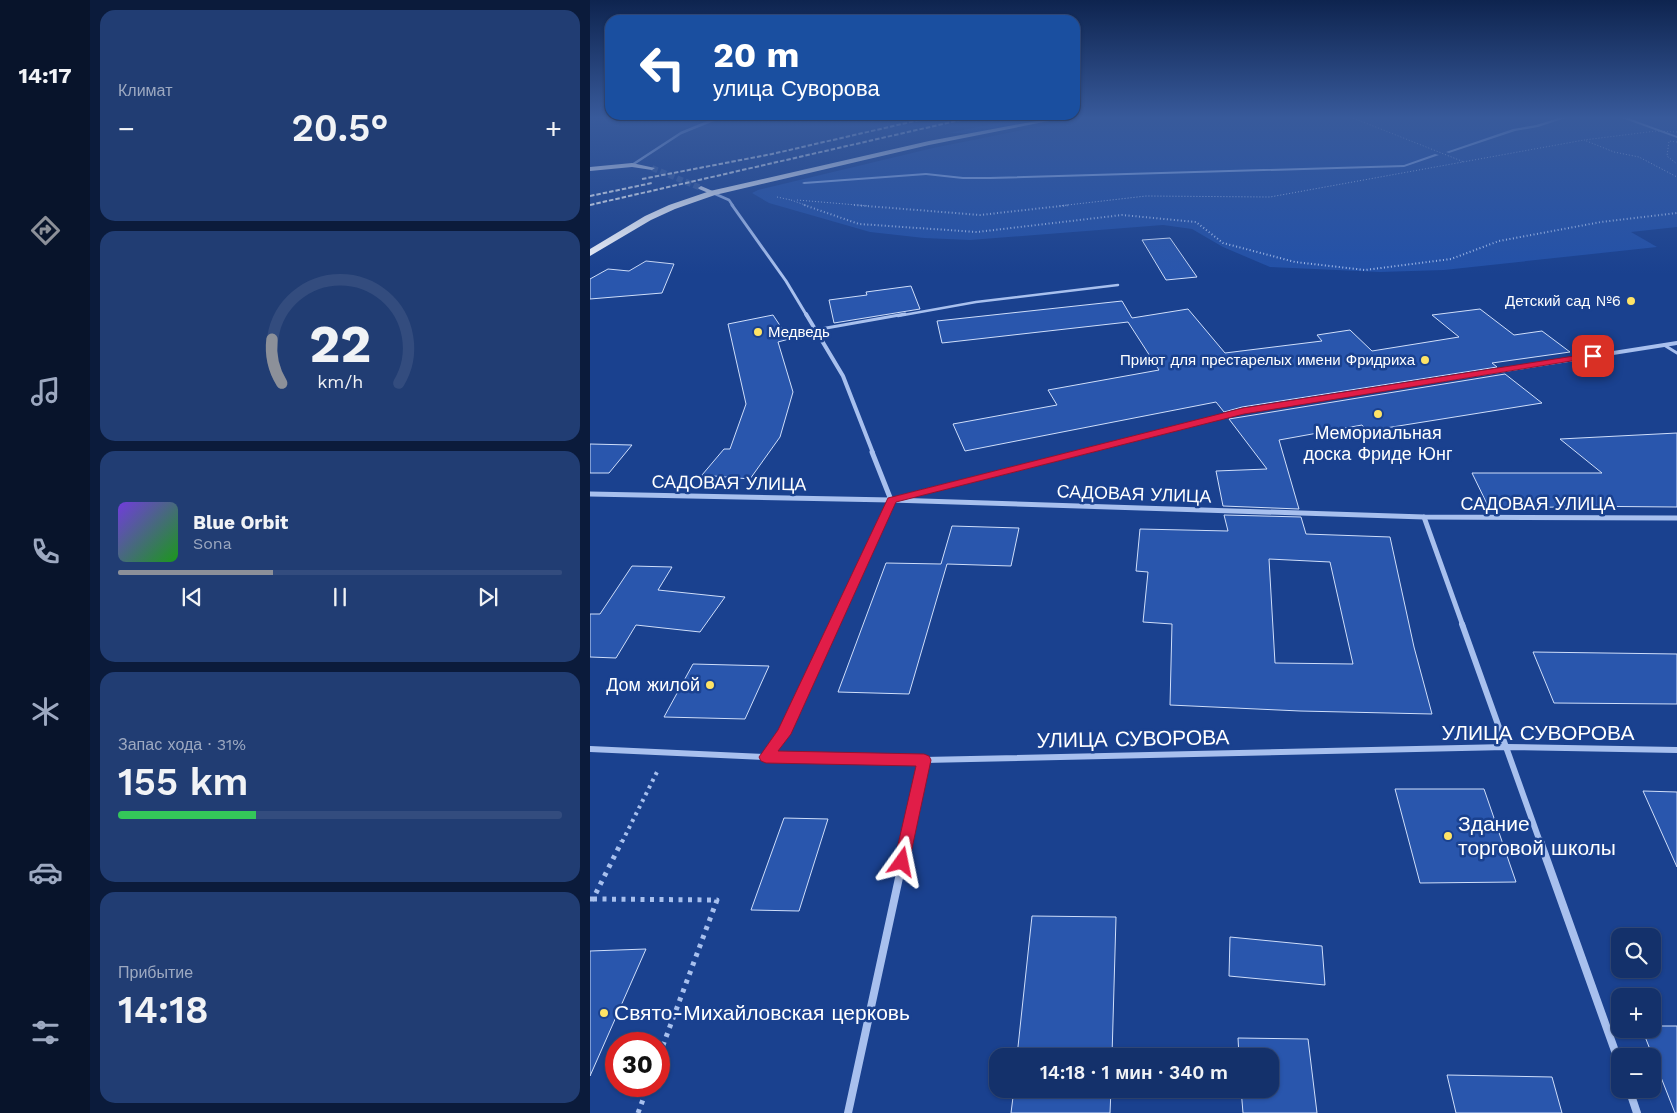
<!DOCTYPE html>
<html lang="ru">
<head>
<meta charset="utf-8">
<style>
	body { margin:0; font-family:"Work Sans",sans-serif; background:#213d73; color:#f1f3f6; height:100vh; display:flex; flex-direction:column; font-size:19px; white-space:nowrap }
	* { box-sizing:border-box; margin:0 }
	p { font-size:16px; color:#9da9c1 }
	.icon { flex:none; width:28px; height:28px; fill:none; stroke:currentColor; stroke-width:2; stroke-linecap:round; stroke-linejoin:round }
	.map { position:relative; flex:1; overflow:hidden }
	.details { display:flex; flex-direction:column; gap:10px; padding:10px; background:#0b1b3b; width:500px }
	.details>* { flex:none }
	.top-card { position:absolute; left:15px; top:15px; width:475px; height:105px; border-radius:15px; box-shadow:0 1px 4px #0004,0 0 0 1px #334c7e; background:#1a4fa0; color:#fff; overflow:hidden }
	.controls { position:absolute; left:1021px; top:928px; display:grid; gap:10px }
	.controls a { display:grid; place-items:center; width:50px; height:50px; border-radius:10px; background:#14316b; box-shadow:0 1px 4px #0004,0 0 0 1px #334c7e; font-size:25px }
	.speed { position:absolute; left:15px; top:1032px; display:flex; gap:10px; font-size:25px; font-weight:700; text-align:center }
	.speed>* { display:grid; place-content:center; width:65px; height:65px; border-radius:50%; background:#14316b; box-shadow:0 1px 4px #0004,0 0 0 1px #334c7e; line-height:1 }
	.speed .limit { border:8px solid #d22; background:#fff; color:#111 }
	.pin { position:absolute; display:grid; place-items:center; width:42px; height:42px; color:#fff; margin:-21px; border-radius:10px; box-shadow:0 2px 8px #0006 }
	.me { position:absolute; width:55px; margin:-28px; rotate:12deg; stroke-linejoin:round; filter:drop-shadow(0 0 4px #0008) }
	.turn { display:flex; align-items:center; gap:18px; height:105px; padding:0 25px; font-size:22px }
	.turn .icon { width:65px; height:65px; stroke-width:2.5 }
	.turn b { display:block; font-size:35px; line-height:42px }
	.big { font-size:38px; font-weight:600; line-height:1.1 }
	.details .card { flex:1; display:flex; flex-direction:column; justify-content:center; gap:8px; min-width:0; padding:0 18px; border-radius:15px; background:#213d73 }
	.details .dial { align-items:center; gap:0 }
	.dial svg { height:130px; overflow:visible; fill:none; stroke:#334c7e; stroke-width:7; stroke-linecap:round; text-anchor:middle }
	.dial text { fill:#f1f3f6; stroke:none }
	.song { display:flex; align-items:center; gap:15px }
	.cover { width:60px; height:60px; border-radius:8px; background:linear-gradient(135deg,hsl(260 70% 55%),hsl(120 70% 35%)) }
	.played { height:5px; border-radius:2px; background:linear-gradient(90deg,#8c9099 35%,#334c7e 35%) }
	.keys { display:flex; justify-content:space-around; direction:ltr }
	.heat { display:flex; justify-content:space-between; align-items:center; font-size:28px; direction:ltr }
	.charge { height:8px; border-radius:4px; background:linear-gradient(90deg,#34c759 31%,#334c7e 0) }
	.trip { position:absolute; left:399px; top:1048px; width:290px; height:50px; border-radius:15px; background:#14316b; box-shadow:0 1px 4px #0004,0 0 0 1px #334c7e; font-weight:600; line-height:50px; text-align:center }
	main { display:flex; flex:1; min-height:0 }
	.tab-bar { display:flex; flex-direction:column; width:90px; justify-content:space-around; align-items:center; background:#08142b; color:#9da9c1 }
	.tab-bar .icon { width:35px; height:35px }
	.tab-bar .current { color:#8c9099 }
	.tab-bar b { font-size:22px; color:#f1f3f6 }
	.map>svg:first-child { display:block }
	.green { fill:#2351a8 }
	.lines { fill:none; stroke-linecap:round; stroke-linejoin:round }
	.stream { fill:#9bb9f0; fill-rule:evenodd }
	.building { fill:#2956ad; stroke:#cfdefa; fill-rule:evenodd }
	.primary-tunnel { stroke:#3c5ea0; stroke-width:6; stroke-dasharray:6 3; stroke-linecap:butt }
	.path-far3 { stroke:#a8c0ee; stroke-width:1; stroke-dasharray:1 2; stroke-linecap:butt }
	.path-far2 { stroke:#a8c0ee; stroke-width:2; stroke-dasharray:1 2.5; stroke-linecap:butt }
	.path-far1 { stroke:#a8c0ee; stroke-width:4; stroke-dasharray:3 4.5; stroke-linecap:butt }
	.path { stroke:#a8c0ee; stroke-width:5; stroke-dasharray:4 5.5; stroke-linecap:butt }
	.service-far1 { stroke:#a8c0ee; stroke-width:2.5 }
	.service { stroke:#a8c0ee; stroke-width:3 }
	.minor-far5 { stroke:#a8c0ee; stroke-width:2.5 }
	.minor-far4 { stroke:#a8c0ee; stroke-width:3 }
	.minor-far3 { stroke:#a8c0ee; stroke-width:4 }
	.minor-far2 { stroke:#a8c0ee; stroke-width:5 }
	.minor-far1 { stroke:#a8c0ee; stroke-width:6 }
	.minor { stroke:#a8c0ee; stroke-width:8 }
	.primary { fill:#f0f4ff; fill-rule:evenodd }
	.trunk { fill:#f8faff; fill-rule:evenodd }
	.rail { stroke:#fff; stroke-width:2; stroke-dasharray:4.5 2; stroke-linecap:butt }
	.route { fill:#e11d48; stroke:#92132f }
	.poi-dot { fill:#ffe466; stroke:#1a418f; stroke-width:2 }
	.labels { text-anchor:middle; stroke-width:5; stroke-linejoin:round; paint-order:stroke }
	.far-poi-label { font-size:15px; fill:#fff; stroke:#1a418f; text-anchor:end }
	.poi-label { font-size:18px; fill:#fff; stroke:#1a418f }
	.street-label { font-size:18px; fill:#fff; stroke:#1a418f }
	.near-street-label { font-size:21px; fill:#fff; stroke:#1a418f }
	.near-poi-label { font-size:21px; fill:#fff; stroke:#1a418f; text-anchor:start }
</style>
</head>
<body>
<main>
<nav class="tab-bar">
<b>14:17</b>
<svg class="icon current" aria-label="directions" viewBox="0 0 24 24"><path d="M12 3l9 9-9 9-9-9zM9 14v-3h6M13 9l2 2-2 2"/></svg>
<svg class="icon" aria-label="music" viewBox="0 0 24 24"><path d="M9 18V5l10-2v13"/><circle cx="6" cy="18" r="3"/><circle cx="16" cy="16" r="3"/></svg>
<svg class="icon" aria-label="phone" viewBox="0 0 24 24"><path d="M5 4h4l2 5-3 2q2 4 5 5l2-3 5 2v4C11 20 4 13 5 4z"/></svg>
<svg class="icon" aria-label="climate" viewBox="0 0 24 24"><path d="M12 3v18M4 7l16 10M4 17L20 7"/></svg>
<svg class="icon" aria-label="car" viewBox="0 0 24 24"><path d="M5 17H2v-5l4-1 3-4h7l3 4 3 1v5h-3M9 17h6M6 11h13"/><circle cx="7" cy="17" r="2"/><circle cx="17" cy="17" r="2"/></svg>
<svg class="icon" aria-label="filters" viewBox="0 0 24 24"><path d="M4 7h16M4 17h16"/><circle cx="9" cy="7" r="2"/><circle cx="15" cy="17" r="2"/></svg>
</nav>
<section class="details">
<div class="card"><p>Климат</p>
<div class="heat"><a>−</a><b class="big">20.5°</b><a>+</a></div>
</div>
<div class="card dial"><svg viewBox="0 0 100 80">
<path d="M14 69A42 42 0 1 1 86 69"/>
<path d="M14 69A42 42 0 0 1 8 42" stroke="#8c9099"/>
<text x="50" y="56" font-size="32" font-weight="700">22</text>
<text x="50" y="72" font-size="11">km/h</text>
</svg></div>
<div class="card">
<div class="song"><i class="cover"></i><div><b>Blue Orbit</b><p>Sona</p></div></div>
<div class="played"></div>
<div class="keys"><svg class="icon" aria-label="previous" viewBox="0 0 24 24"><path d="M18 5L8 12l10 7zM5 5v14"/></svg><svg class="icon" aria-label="pause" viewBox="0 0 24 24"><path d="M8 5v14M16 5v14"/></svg><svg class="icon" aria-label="next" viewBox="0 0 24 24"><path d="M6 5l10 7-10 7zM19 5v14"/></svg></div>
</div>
<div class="card"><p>Запас хода · 31%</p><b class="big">155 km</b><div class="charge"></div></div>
<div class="card"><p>Прибытие</p><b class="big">14:18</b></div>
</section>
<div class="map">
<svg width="1087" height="1113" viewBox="0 0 1087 1113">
	<rect width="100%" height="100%" fill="#1a418f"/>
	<g class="green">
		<polygon points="430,118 455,118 384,133 359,133"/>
		<polygon points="492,118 1087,118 1087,227 1041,232 1067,247 854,270 790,272 680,267 633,247 602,229 573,225 380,240 334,238 280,232 179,203 162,193 168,190 343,148"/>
	</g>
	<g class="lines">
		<g class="stream">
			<polygon points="969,118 975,118 948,127 925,131 859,153 856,152 923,129 946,125"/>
			<polygon points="1032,118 1038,118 1087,136 1087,138"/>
			<polygon points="845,154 849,155 814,167 400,179 373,179 336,175 214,184 212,183 214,182 336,173 373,177 400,177 814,165"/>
		</g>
	</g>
	<g class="building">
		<polygon points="580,238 607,277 576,280 552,240"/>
		<polygon points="56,261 84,264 72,293 0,299 0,279 18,269 39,271"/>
		<polygon points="321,286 330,309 244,323 239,300 277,295 276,292"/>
		<polygon points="532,301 542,318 598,309 635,353 732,341 727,335 760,330 782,351 869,337 842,315 890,309 924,335 952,331 980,352 902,363 907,367 652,407 634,412 626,402 375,451 363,424 467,405 458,390 569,370 538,322 352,343 347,321"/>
		<polygon points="183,315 199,339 188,342 203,392 190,437 160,479 112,475 134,449 140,449 156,404 138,324"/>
		<polygon points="915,374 952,403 777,431 772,425 689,440 709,509 633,506 626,471 677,469 639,419"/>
		<polygon points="1087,433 1087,507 970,506 970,507 899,508 882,473 1012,473 970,439"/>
		<polygon points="0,444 42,445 19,473 0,473"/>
		<path d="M634 515 711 517 716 534 800 537 824 647 842 714 710 711 580 705 582 624 553 622 558 572 546 571 550 529 638 531ZM679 559 740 562 763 664 685 663Z"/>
		<polygon points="362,526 429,528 421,566 357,564 319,694 248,692 296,563 351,564"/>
		<polygon points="42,566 82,567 68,590 135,597 110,632 46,625 26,658 0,657 0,614 10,614"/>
		<polygon points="943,652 1087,654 1087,704 964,703"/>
		<polygon points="103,664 179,666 155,719 74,717"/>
		<polygon points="805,789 894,789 926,882 830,883"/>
		<polygon points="1053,791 1087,792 1087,867"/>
		<polygon points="194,818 238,819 209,911 161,910"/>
		<polygon points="442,916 526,917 522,1056 427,1056"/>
		<polygon points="640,937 732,946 735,985 639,976"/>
		<polygon points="56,949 0,1076 0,951"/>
		<polygon points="1062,1026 1087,1026 1087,1113 1085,1113 1052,1029 1062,1029"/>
		<polygon points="648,1038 718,1039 727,1113 653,1113 651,1089 680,1089 680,1056 649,1056"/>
		<polygon points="857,1075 962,1077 972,1113 866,1113"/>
		<polygon points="424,1089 521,1089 520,1113 421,1113"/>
	</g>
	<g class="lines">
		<polyline class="primary-tunnel" points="62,168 111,188"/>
		<g class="path-far3">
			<polyline points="763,118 874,162"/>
			<polyline points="1087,132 1066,131 994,140 1024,152 1049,157 1087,177"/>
			<polyline points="1087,142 1079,141 1077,156 1087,164"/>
			<polyline points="187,197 201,200"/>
			<polyline points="201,200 218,206"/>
			<polyline points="207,200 279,206"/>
			<polyline points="469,206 556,196 680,197 994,140"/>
		</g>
		<g class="path-far2">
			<polyline points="214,205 269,224 387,232 532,215 606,222 633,243 705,262 775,270 861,259 909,241 1011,222 1087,213"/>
			<polyline points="264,205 390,215 480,205"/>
		</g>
		<polyline class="path-far1" points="32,842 68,770"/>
		<g class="path">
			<polyline points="0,899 3,899 32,841"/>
			<polyline points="3,899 127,900 69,1056"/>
			<polyline points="48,1113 58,1086"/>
		</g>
		<polyline class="service-far1" points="308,316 386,302 528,285"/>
		<g class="service">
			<polyline points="225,330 315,314"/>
			<polyline points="1074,345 1087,353"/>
		</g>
		<g class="minor-far5">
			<polyline points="42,165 91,133 128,118"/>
			<polyline points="123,193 139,200 143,206"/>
		</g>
		<polyline class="minor-far4" points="142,205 196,281 217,316"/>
		<g class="minor-far3">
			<polyline points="216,314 253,376 283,453"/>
			<polyline points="487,453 653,411 1087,343"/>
		</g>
		<g class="minor-far2">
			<polyline points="0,494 301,500 834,517 1087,518"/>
			<polyline points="309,498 492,452"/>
			<polyline points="834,517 873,626"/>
			<polyline points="244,626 301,500 282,452"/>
		</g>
		<g class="minor-far1">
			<polyline points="872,624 950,842"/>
			<polyline points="0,749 176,757 334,760 916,747 1087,750"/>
			<polyline points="176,757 194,734 244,624"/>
			<polyline points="316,842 334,760"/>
		</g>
		<g class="minor">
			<polyline points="950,841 1030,1065"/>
			<polyline points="1039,1089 1047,1113"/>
			<polyline points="258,1113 317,841"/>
		</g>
		<g class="primary">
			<polygon points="42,163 65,168 62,170 42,167 0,171 0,167"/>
			<polygon points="111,186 125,192 126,193 123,195 109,189 108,188"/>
		</g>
		<polygon class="trunk" points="462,118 474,118 339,145 125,195 85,209 61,220 0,256 0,249 55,216 79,205 120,191 339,141"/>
		<g class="rail">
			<polyline points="52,179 182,154 338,118"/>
			<polyline points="0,196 62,183"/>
			<polyline points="0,205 379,118"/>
		</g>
	</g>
	<linearGradient id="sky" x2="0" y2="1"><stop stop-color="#0e244f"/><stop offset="0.43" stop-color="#385a9b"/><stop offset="1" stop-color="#385a9b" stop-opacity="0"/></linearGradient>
	<rect width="1087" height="274" fill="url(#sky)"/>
	<polygon class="route" points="1003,353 1007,356 1006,357 654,414 306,502 201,734 188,751 334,754 339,756 341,760 318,867 312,869 307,867 304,862 326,766 176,763 171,761 169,757 188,730 298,498 653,408"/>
	<g class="poi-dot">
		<circle cx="1041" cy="301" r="5"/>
		<circle cx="168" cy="332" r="5"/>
		<circle cx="835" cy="360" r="5"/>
		<circle cx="788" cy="414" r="5"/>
		<circle cx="120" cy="685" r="5"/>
		<circle cx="858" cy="836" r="5"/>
		<circle cx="14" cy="1013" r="5"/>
	</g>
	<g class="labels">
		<g class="far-poi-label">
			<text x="1031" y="306">Детский сад №6</text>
			<text x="178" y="337" text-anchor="start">Медведь</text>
			<text x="825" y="365">Приют для престарелых имени Фридриха</text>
		</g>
		<g class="poi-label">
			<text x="788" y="439">Мемориальная<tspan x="788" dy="21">доска Фриде Юнг</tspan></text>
			<text x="110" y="691" text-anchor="end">Дом жилой</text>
		</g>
		<g class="street-label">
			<text transform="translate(139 483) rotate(1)" y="6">САДОВАЯ УЛИЦА</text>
			<text transform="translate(544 494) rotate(2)" y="6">САДОВАЯ УЛИЦА</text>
			<text x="948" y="510">САДОВАЯ УЛИЦА</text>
		</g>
		<g class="near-street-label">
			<text x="948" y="740">УЛИЦА СУВОРОВА</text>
			<text transform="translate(543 739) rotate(-1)" y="7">УЛИЦА СУВОРОВА</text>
		</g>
		<g class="near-poi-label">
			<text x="868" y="831">Здание<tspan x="868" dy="24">торговой школы</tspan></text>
			<text x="24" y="1020">Свято-Михайловская церковь</text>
		</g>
	</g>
</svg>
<div class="controls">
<a><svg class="icon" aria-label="search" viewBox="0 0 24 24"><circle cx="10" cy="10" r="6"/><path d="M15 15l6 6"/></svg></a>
<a>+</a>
<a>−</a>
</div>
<div class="speed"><div class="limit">30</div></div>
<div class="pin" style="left:1003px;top:356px;background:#d93025"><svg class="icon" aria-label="arrive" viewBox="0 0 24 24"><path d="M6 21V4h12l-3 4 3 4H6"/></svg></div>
<svg class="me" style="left:312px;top:862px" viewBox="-20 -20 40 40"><path d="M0-17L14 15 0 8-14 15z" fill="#e11d48" stroke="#fff" stroke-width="4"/></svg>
<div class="trip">14:18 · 1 мин · 340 m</div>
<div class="top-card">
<div class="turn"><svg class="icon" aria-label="left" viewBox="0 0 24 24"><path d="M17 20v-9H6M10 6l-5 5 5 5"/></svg><div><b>20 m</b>улица Суворова</div></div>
</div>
</div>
</main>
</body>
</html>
